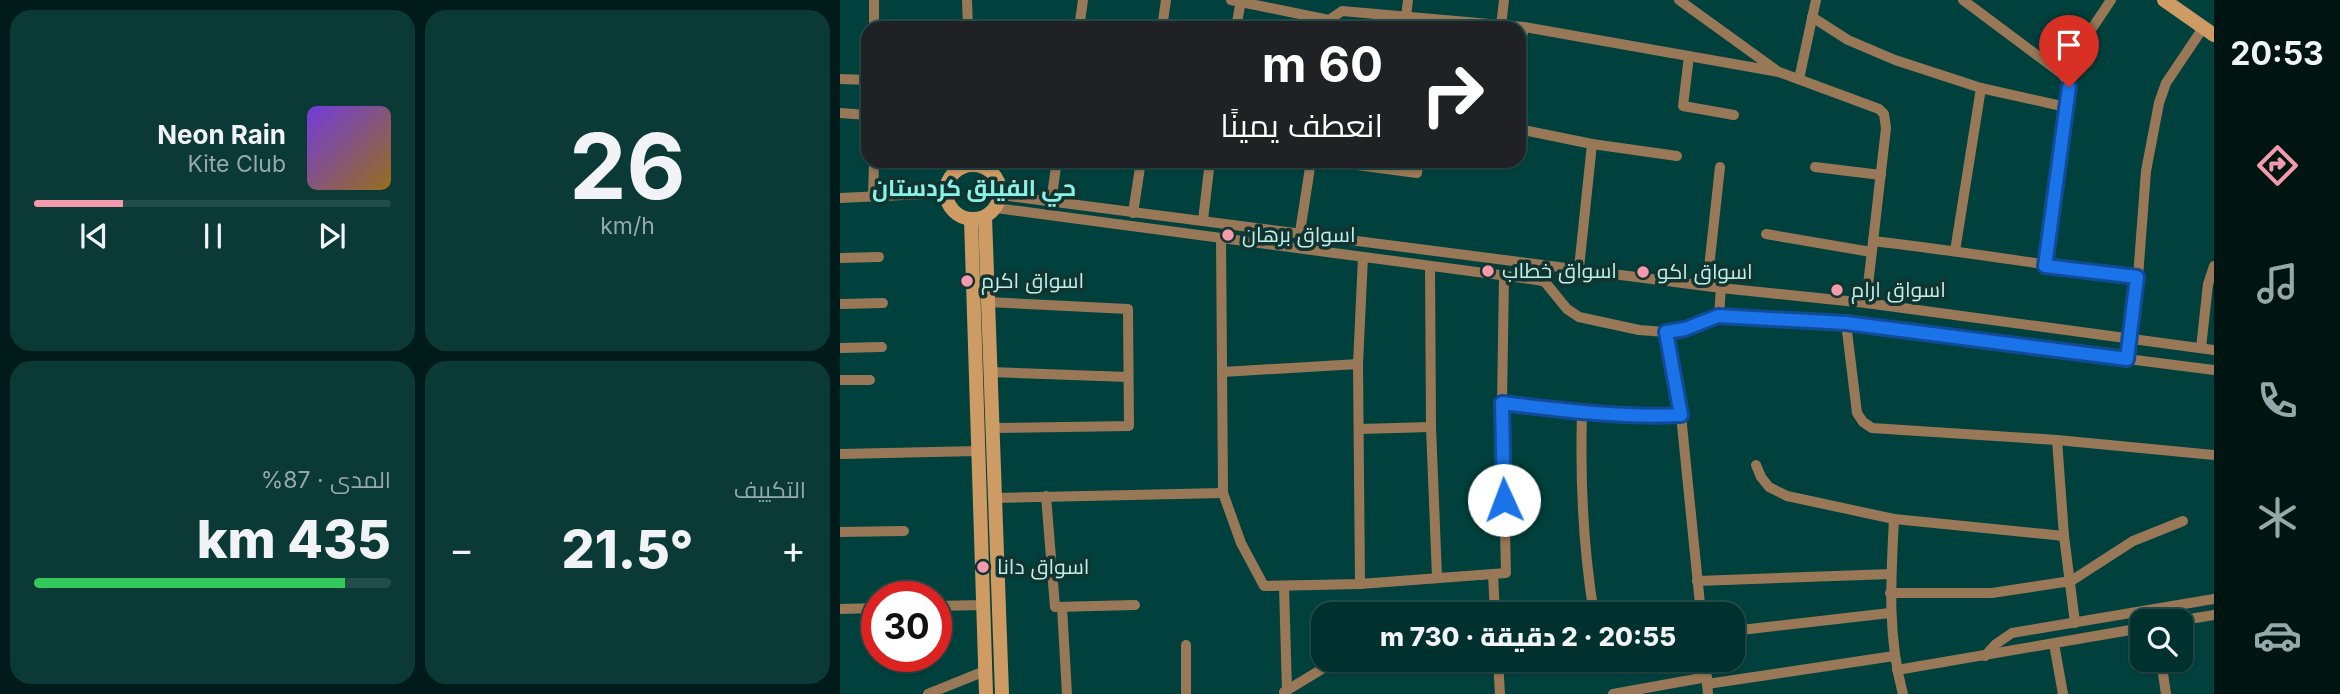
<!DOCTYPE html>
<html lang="ar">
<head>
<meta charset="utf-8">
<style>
	body { margin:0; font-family:Inter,Cairo,sans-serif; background:#0a3936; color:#f1f3f6; direction:rtl; height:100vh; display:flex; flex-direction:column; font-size:26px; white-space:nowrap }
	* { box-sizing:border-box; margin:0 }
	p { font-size:23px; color:#95a9aa }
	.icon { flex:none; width:38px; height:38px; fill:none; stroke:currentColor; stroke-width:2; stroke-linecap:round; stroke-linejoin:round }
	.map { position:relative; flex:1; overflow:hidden; direction:ltr }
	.side { display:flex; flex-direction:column; gap:10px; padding:10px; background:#001b19; width:840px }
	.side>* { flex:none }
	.top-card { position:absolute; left:21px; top:21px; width:665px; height:147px; border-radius:21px; box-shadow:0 2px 5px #0004,0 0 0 2px #224c4a; direction:rtl; background:#202124; color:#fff; overflow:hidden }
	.controls { position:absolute; left:1290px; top:609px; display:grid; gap:14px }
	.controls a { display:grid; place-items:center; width:63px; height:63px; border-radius:14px; background:#00312e; box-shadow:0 2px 5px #0004,0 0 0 2px #224c4a; font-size:35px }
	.speed { position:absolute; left:21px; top:581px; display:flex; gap:14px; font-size:35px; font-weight:700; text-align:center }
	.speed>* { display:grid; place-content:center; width:91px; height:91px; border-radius:50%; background:#00312e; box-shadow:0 2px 5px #0004,0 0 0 2px #224c4a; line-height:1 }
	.speed .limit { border:10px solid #d22; background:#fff; color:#111 }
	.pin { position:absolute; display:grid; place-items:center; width:60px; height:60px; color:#fff; margin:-72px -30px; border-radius:50% 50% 50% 0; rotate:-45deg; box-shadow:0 0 7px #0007 }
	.pin .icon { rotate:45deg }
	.me { position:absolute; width:77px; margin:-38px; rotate:358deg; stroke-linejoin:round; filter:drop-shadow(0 0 5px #0008) }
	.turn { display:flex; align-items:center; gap:24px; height:147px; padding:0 28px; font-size:32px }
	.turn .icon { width:91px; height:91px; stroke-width:2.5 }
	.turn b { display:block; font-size:49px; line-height:60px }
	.big { font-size:52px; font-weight:800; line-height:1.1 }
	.side .tile { flex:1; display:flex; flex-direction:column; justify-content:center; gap:10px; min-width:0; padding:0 24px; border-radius:21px; background:#0a3936 }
	.side .dial { align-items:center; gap:0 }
	.dial b { font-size:91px; line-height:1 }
	.song { display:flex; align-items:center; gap:21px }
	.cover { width:84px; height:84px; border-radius:10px; background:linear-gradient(135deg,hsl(260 70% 55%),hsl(40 70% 35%)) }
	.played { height:7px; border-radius:4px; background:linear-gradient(90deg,#f39aac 25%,#224c4a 25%) }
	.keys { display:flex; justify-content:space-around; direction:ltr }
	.heat { display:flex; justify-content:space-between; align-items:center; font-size:38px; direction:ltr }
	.charge { height:10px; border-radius:5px; background:linear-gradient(90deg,#34c759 87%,#224c4a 0) }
	.side .tiles { flex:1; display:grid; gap:10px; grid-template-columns:repeat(2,1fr) }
	.trip { position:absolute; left:471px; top:602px; width:434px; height:70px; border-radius:21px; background:#00312e; box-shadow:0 2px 5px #0004,0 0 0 2px #224c4a; font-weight:800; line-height:70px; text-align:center; direction:rtl }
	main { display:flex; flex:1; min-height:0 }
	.menu { display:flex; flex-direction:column; width:126px; justify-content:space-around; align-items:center; background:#001412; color:#95a9aa }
	.menu .icon { width:49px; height:49px }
	.menu .on { color:#f39aac }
	.menu b { font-size:32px; color:#f1f3f6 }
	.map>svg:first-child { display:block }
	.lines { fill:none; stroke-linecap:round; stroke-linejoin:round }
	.street { stroke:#997857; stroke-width:10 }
	.secondary { stroke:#cf9b65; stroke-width:14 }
	.route-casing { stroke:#114b97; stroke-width:18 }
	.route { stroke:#1a73e8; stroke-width:12 }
	.poi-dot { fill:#f39aac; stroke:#123431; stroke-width:2.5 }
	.labels { text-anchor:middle; stroke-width:7; stroke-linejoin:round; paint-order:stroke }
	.poi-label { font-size:21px; fill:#bfefe9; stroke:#123431; text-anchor:start }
	.neighbourhood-label { font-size:23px; font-weight:bold; fill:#89f2e7; stroke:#123431 }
</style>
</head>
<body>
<main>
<nav class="menu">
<b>20:53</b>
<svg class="icon on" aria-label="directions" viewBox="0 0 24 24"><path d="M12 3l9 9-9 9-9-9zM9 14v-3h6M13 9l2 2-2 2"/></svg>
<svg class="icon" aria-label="music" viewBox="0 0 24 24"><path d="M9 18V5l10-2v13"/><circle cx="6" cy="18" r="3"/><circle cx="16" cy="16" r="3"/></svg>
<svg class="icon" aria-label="phone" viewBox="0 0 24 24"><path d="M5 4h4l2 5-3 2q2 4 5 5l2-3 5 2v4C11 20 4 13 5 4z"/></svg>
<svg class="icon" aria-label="climate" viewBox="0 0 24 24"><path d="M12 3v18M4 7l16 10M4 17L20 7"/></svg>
<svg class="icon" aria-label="car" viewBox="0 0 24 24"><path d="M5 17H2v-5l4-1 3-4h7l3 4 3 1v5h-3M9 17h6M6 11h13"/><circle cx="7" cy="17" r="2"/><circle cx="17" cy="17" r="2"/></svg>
</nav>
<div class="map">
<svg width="1374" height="694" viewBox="0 0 1374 694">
	<rect width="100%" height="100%" fill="#00413d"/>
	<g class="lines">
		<g class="street">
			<polyline points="34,0 34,28"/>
			<polyline points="127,0 128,28"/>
			<polyline points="391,0 489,20"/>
			<polyline points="839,0 936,70"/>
			<polyline points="1123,0 1222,74 1228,82 1229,92 1205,266"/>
			<polyline points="566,17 568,0"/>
			<polyline points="972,17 1008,40 1055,60 1141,88 1226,107"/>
			<polyline points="661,26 664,0"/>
			<polyline points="239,28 243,0"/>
			<polyline points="322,28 326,0"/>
			<polyline points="396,28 401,0"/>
			<polyline points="486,28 489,20 502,11 684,27 939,72 1039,109 1044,114 1046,128 1026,303"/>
			<polyline points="1251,30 1271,0"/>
			<polyline points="679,52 684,27"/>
			<polyline points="849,56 843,106 894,115"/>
			<polyline points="0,79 28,80"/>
			<polyline points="959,79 976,0"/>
			<polyline points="0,113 28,115"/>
			<polyline points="679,129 752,144 837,156"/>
			<polyline points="132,161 132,165"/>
			<polyline points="487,161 577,173 578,161"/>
			<polyline points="975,167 1041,175"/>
			<polyline points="161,195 881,288 1026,303 1374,350"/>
			<polyline points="33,197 34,161"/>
			<polyline points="0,198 106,193"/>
			<polyline points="211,201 217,161"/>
			<polyline points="156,208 697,280 705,282 727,309 739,317 799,330 826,332 845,329 879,316 1006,323 1374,370"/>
			<polyline points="293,213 301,161"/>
			<polyline points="363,220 370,161"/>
			<polyline points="460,232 471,161"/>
			<polyline points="926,234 1031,252"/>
			<polyline points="381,239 383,493 401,543 424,586 520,584 666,573 662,403 664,275"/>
			<path d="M1033 241C1121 251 1209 266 1298 277"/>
			<polyline points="1115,251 1141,88"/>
			<polyline points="0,258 39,257"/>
			<polyline points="590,266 591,427 597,577"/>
			<polyline points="739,268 752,144"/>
			<polyline points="867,286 880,167"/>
			<polyline points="148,302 288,309 289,426 153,428"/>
			<polyline points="0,304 43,303"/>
			<polyline points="879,316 881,288"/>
			<polyline points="1006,323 1017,413 1023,422 1032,428 1217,440 1374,455"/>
			<polyline points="826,332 841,415 861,614"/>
			<polyline points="0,348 42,347"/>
			<polyline points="1361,348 1368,284 1374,266"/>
			<polyline points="1287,359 1298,277 1306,171 1319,103 1326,83 1363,28"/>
			<polyline points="151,372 288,377"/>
			<polyline points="382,372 518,364"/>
			<polyline points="0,380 30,380"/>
			<path d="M662 403C722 410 780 418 841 415"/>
			<path d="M742 413C740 481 743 547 754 614"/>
			<polyline points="519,429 591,427"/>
			<polyline points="1217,440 1224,536 1235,623"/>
			<polyline points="0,454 139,451"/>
			<polyline points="916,465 921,477 929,487 947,496 1054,519 1224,536"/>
			<polyline points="206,496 215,607 295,605"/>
			<polyline points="155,498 383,493"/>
			<path d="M1054 519C1051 578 1047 636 1063 694"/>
			<polyline points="0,532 64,531"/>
			<polyline points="653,574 655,614"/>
			<polyline points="857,581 1051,574"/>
			<polyline points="520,584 518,364 523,257"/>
			<polyline points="444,586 447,691"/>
			<polyline points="1050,593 1152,593 1231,581 1293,541 1343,521"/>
			<polyline points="96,606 145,605"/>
			<polyline points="222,607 227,694"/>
			<polyline points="0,609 37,608"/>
			<polyline points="1338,621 1374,615"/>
			<polyline points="892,631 1050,613"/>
			<polyline points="1214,644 1223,694"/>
			<polyline points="1145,656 1156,644 1172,633 1374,599"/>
			<polyline points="658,660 660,694"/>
			<polyline points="865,660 868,694"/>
			<polyline points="1321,660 1326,694"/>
			<polyline points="1057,670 1302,628"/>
			<polyline points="867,684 1054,656"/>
			<polyline points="444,692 497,660"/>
			<polyline points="88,694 145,671"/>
			<polyline points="346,694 346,645"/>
			<polyline points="773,694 867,677"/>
		</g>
		<g class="secondary">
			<polyline points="1324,0 1374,35"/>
			<circle cx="133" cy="192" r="27"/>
			<polyline points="145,217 162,694"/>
			<polyline points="131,219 146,694"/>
		</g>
	</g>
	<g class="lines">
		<g class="route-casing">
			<path id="route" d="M664 500 662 403C721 410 780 418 841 415L826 332 845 329 878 316 1006 323 1287 359 1297 277 1205 266 1229 87"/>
		</g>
		<use href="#route" class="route"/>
	</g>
	<g class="poi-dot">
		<circle cx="388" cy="235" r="7"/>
		<circle cx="648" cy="271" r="7"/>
		<circle cx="803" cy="272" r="7"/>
		<circle cx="127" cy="281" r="7"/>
		<circle cx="997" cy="290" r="7"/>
		<circle cx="143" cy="567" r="7"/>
	</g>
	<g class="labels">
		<g class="poi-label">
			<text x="402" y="242">اسواق برهان</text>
			<text x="662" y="278">اسواق خطاب</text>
			<text x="817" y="279">اسواق اكو</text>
			<text x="141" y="288">اسواق اكرم</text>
			<text x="1011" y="297">اسواق ارام</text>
			<text x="157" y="574">اسواق دانا</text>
		</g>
		<g class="neighbourhood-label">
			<text x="134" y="196">حي الفيلق كردستان</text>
		</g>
	</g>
</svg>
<div class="controls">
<a><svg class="icon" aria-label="search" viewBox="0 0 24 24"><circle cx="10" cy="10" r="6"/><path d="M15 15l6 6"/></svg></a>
</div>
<div class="speed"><div class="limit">30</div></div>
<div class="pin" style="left:1229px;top:87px;background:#d93025"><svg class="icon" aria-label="arrive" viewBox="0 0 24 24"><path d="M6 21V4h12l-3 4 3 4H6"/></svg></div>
<svg class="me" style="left:664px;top:500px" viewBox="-20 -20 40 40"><circle r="19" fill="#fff"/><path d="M0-13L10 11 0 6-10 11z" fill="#1a73e8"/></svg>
<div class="trip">20:55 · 2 دقيقة · 730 m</div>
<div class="top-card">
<div class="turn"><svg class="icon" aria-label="right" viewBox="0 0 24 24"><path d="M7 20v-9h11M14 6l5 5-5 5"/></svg><div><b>60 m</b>انعطف يمينًا</div></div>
</div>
</div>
<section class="side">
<div class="tiles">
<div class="tile dial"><b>26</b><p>km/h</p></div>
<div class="tile">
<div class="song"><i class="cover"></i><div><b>Neon Rain</b><p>Kite Club</p></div></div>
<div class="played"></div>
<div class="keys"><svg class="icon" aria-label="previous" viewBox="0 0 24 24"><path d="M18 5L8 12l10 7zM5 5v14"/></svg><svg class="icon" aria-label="pause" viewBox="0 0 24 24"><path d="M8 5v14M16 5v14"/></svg><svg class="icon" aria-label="next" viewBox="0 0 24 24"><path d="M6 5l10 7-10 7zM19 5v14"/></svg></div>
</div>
<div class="tile"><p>التكييف</p>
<div class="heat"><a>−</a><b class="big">21.5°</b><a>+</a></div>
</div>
<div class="tile"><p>المدى · 87%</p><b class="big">435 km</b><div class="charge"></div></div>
</div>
</section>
</main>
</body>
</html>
